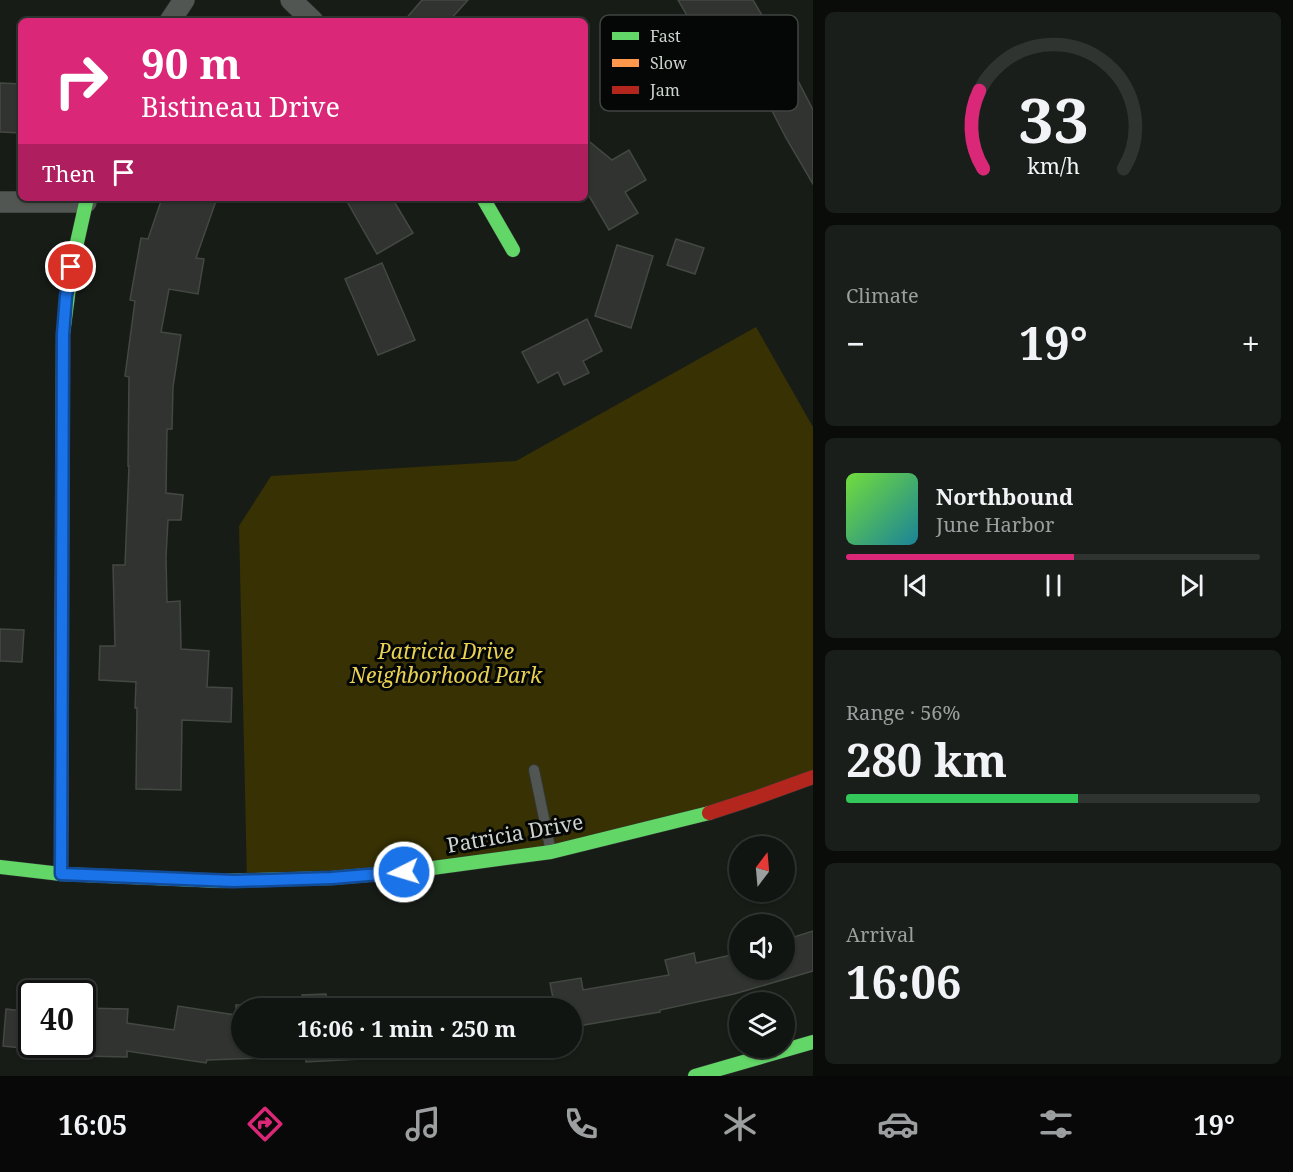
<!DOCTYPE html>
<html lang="en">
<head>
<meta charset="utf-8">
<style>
	body { margin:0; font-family:"Noto Serif",serif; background:#1a1e1a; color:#f1f3f6; height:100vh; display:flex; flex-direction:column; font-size:22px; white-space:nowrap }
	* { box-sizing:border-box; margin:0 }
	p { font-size:20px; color:#9c9f9f }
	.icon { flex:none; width:33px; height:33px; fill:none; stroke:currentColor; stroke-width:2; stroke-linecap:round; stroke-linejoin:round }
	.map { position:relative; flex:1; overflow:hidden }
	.drawer { display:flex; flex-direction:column; gap:12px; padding:12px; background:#090c09; width:480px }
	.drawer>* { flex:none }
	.guide { position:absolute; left:18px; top:18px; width:570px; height:183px; border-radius:9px; box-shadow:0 2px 4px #0004,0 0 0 2px #303431; background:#db2777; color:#fff; overflow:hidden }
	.needle { width:39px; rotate:16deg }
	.fabs { position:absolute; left:729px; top:836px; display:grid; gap:12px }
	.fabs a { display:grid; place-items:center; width:66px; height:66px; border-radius:50%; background:#111511; box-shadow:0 2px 4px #0004,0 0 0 2px #303431; font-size:30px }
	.speed { position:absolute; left:18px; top:980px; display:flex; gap:12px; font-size:30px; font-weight:700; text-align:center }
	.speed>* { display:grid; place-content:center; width:78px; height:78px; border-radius:50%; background:#111511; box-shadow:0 2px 4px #0004,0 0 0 2px #303431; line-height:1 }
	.speed .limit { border:3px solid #111; border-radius:9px; background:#fff; color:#111 }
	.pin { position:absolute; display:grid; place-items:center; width:51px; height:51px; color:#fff; margin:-26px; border:3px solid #fff; border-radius:50%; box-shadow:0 2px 6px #0007 }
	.me { position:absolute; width:66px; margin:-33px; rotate:265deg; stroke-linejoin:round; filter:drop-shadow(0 0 4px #0008) }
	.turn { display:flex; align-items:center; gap:21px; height:126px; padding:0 24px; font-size:27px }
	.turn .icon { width:78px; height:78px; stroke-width:2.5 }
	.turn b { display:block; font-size:42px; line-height:51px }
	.then { display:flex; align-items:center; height:57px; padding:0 24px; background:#0003; gap:12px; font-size:22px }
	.big { font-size:45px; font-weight:700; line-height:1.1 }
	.drawer .widget { flex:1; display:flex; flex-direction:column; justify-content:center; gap:9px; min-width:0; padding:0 21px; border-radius:9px; background:#1a1e1a }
	.drawer .dial { align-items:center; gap:0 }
	.dial svg { height:156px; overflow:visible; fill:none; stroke:#303431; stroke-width:7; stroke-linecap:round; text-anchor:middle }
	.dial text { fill:#f1f3f6; stroke:none }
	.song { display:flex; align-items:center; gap:18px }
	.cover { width:72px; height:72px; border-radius:9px; background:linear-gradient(135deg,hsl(100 70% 55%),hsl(190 70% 35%)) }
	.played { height:6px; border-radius:3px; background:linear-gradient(90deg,#db2777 55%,#303431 55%) }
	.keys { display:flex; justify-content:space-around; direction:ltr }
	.heat { display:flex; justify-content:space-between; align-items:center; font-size:33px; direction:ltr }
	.charge { height:9px; border-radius:4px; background:linear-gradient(90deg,#34c759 56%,#303431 0) }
	.trip { position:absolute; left:231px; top:998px; width:351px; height:60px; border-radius:30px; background:#111511; box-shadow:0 2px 4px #0004,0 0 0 2px #303431; font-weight:700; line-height:60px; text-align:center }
	.dock { display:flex; height:96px; justify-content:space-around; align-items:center; background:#070807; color:#9c9f9f }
	.dock .icon { width:42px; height:42px }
	.dock .current { color:#db2777 }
	.dock b { font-size:27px; color:#f1f3f6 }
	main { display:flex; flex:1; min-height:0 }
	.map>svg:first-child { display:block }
	.green { fill:#383103 }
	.building { fill:#30332f; stroke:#444843; stroke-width:1.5 }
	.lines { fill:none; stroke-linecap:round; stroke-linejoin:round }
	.lane-casing { stroke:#333734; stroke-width:12 }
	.street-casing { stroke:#333734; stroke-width:22 }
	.fast-casing { stroke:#333734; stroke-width:15 }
	.slow-casing { stroke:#333734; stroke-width:15 }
	.jam-casing { stroke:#333734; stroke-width:15 }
	.lane { stroke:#525652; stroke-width:10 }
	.street { stroke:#525652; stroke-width:21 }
	.fast { stroke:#63d668; stroke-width:14 }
	.slow { stroke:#ff974d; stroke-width:14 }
	.jam { stroke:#b3261e; stroke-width:14 }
	.route-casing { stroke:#114b97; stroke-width:15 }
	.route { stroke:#1a73e8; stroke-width:10 }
	.labels { text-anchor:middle; stroke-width:6; stroke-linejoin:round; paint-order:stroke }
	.park-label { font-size:21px; font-style:italic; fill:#e9d152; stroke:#040705 }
	.street-label { font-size:21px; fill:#cdd3ce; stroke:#040705 }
	.key { fill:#040705; stroke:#404441; stroke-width:1.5 }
	.key-label { font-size:16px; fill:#cdd3ce }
</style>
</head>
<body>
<main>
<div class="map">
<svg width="813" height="1076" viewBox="0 0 813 1076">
	<rect width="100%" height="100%" fill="#171c17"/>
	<polygon class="green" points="756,327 813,427 813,775 551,852 247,881 239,526 271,476 516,461"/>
	<g class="building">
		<polygon points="422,0 468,0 449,21 404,21"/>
		<polygon points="678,0 753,0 774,36 775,36 813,110 813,184 786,138 731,31 705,46"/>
		<polygon points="0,83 21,84 21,133 0,132"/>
		<polygon points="585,138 612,160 629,150 646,180 625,192 638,213 609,230 585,189"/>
		<polygon points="162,198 217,198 196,258 204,259 198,294 169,289 161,332 181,335 173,387 172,429 167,429 166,493 183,495 181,520 168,520 166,557 167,602 180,601 181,649 209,651 207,687 232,688 231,722 182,720 181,790 136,789 137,708 135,708 136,682 99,680 100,646 115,646 113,565 125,565 129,466 128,466 129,377 125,376 135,301 130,300 141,238 148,239"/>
		<polygon points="345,198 392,198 413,233 377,254"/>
		<polygon points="676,239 704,248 695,274 667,265"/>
		<polygon points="617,245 653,256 631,328 595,316"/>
		<polygon points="382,263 415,340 378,355 345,279"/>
		<polygon points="587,319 602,351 583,361 589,373 564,385 558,372 538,383 522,352"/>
		<polygon points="0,629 24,630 22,662 0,661"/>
		<polygon points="813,931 813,971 734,994 660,1010 660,1012 572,1027 572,1008 555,1008 550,983 581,978 583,990 669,975 665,960 694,953 696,963 740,953 740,969 784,969 784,940"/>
		<polygon points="326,994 326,1005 343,1004 343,1007 398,1003 398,1008 303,1008 302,995"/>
		<polygon points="236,1005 258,1005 258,1008 242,1008 242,1047 260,1047 260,1058 207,1060 206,1063 127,1051 127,1057 82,1056 83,1008 128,1009 127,1023 174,1030 178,1006 236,1015"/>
		<polygon points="6,1009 32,1012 32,1049 3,1046"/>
		<polygon points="305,1047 401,1047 402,1053 361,1056 361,1059 306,1062"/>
	</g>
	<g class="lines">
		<g class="lane-casing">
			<polyline id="lane" points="534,770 551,852"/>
		</g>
		<g class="street-casing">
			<g id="street">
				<polyline points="291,0 313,21"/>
				<polyline points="170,21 184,0"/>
				<polyline points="0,202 86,202"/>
			</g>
		</g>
		<g class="fast-casing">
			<g id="fast">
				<polyline points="483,198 513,250"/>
				<polyline points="62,556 63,334 72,265 87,198"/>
				<polyline points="0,867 61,874 221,881 332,878 403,872 551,852 709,813"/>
				<polyline points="695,1076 813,1042"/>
			</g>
		</g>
		<g class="slow-casing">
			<polyline id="slow" points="61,874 62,556"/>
		</g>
		<g class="jam-casing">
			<polyline id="jam" points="709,813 755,798 813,777"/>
		</g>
		<use href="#lane" class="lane"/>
		<use href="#street" class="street"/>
		<use href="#fast" class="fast"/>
		<use href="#slow" class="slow"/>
		<use href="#jam" class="jam"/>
	</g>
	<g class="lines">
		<g class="route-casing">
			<polyline id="route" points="71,267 66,296 63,334 61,874 234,881 332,878 404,872"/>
		</g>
		<use href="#route" class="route"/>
	</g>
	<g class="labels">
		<g class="park-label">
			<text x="446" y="659">Patricia Drive<tspan x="446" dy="24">Neighborhood Park</tspan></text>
		</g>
		<g class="street-label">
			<text transform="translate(515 834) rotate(-10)" y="7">Patricia Drive</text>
		</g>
	</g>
	<rect x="600" y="15" width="198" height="96" rx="9" class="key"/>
	<rect x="612" y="32" width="27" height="8" fill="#63d668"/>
	<rect x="612" y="59" width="27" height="8" fill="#ff974d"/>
	<rect x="612" y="86" width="27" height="8" fill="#b3261e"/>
	<g class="key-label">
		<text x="650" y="42">Fast</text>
		<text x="650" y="69">Slow</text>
		<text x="650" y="96">Jam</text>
	</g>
</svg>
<div class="fabs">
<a><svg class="needle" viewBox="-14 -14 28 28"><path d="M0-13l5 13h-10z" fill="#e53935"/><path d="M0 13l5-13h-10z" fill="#9c9f9f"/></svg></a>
<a><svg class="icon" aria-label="sound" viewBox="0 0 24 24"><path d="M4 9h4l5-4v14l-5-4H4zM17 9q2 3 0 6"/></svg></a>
<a><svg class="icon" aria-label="layers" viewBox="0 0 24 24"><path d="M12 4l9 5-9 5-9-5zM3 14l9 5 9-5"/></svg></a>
</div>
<div class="speed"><div class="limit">40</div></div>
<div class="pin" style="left:71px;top:267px;background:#d93025"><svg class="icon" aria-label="arrive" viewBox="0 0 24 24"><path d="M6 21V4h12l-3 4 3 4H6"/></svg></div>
<svg class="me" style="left:404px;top:872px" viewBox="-20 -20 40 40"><circle r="17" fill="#1a73e8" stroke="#fff" stroke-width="3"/><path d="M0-11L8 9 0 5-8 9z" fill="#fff"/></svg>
<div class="trip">16:06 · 1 min · 250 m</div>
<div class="guide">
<div class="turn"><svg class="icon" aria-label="right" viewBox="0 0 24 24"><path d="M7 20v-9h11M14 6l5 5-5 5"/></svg><div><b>90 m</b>Bistineau Drive</div></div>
<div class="then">Then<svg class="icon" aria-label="arrive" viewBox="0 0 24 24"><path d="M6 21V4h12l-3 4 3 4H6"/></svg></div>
</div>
</div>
<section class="drawer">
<div class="widget dial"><svg viewBox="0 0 100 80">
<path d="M14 69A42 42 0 1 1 86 69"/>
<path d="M14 69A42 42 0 0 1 12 29" stroke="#db2777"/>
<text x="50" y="56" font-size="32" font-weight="700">33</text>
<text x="50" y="72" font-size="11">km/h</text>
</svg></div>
<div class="widget"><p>Climate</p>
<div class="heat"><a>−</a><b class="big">19°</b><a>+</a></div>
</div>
<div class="widget">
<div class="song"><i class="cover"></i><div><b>Northbound</b><p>June Harbor</p></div></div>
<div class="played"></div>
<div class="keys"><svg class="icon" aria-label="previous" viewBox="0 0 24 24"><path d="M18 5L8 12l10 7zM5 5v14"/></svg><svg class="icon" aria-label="pause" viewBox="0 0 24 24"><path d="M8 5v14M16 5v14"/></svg><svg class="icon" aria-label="next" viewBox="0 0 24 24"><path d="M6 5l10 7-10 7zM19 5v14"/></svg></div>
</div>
<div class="widget"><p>Range · 56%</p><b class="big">280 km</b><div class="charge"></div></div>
<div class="widget"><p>Arrival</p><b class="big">16:06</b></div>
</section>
</main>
<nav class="dock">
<b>16:05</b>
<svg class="icon current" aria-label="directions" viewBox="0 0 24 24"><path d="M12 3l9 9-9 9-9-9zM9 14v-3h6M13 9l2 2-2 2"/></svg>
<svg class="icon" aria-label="music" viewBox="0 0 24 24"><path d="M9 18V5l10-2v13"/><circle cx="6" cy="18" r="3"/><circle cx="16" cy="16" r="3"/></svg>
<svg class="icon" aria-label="phone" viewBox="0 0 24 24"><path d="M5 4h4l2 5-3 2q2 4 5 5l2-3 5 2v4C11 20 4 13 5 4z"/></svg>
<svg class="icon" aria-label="climate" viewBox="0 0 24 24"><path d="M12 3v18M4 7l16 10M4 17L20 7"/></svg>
<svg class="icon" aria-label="car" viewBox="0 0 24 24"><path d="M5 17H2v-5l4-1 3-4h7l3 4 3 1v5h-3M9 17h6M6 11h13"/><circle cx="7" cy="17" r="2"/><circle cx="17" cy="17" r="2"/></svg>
<svg class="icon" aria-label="filters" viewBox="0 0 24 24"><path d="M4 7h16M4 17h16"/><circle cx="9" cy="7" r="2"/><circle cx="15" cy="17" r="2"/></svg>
<b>19°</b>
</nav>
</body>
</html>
